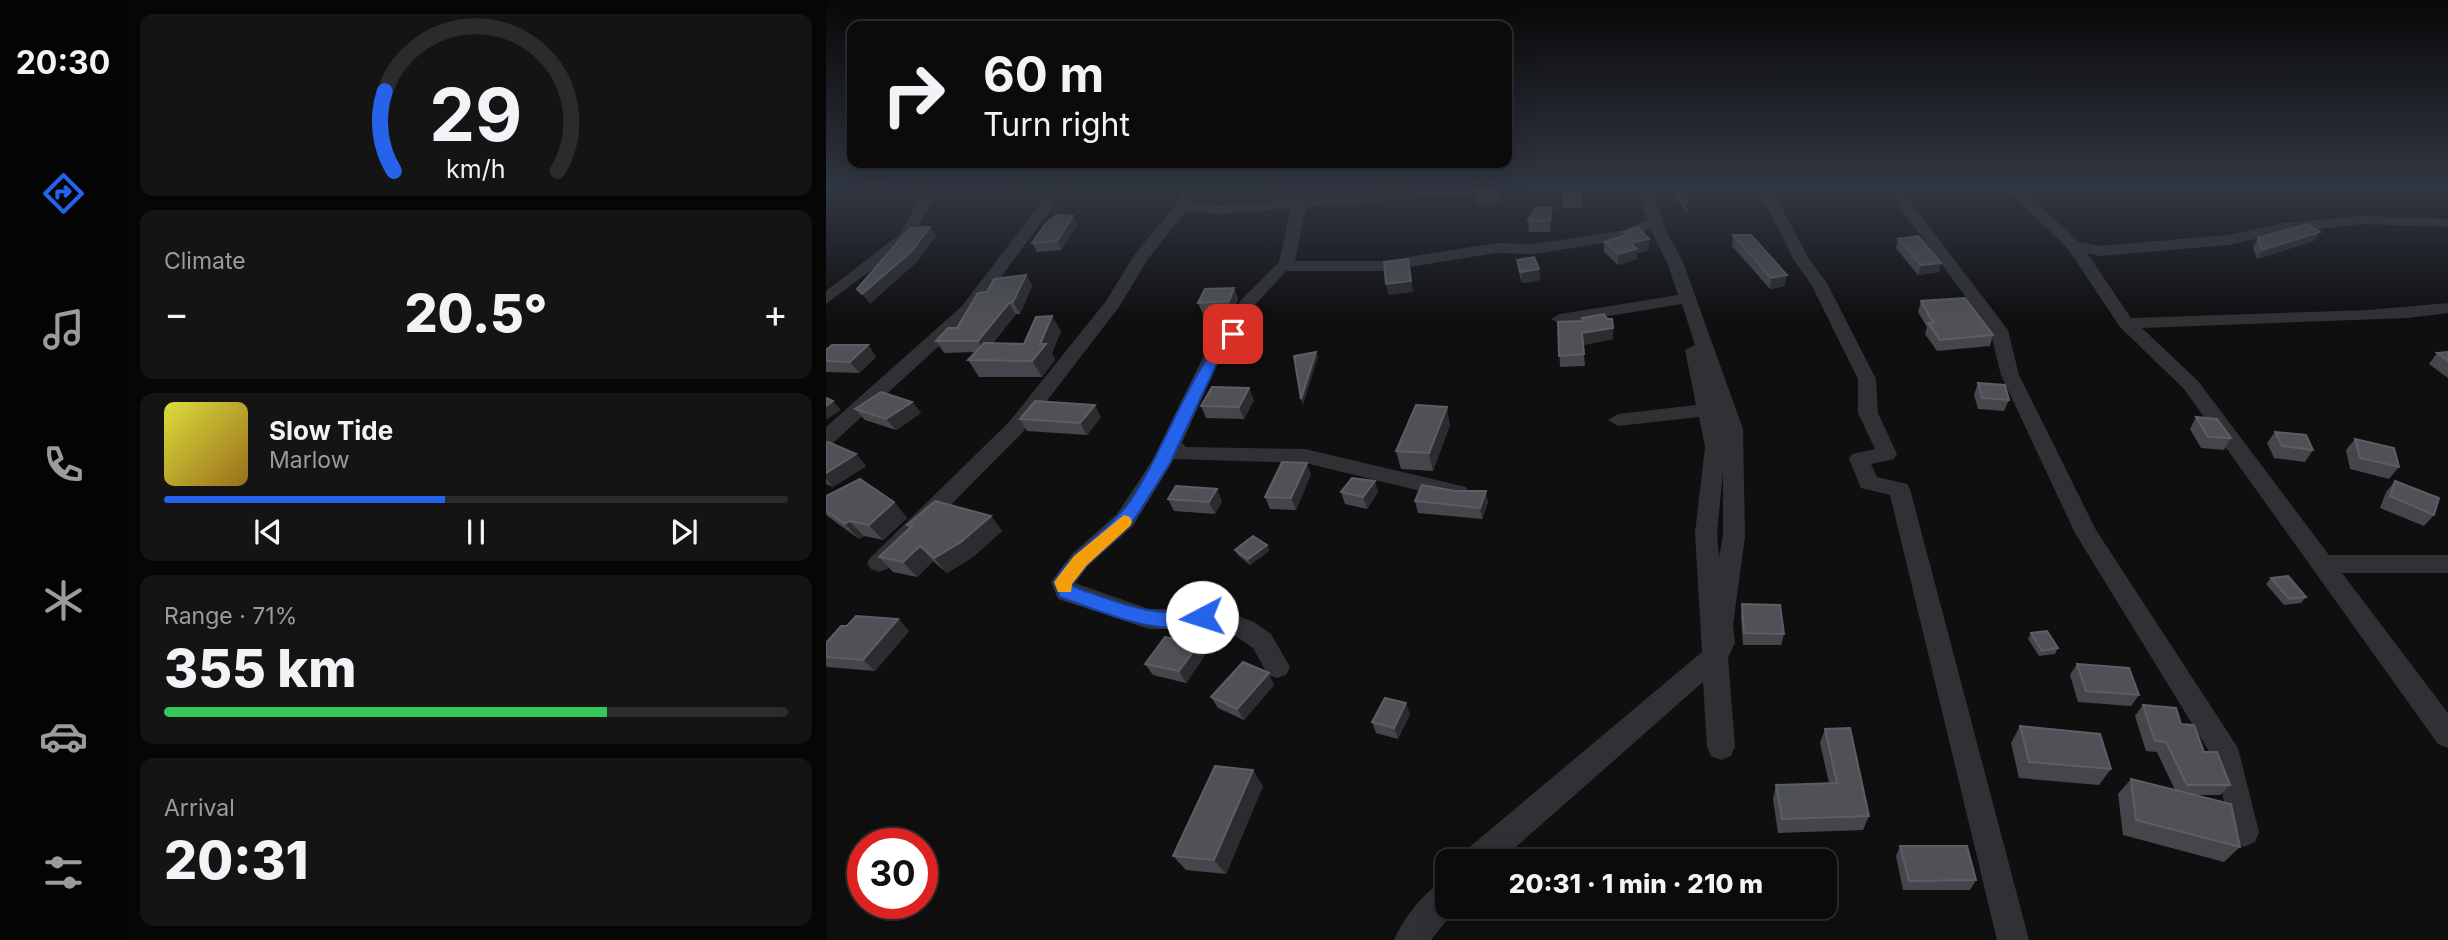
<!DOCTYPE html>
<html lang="en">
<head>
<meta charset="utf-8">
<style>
	body { margin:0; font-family:Inter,sans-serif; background:#141415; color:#f1f3f6; height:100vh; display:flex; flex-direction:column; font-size:26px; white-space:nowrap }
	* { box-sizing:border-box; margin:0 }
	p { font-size:23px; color:#9a9b9d }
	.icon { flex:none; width:38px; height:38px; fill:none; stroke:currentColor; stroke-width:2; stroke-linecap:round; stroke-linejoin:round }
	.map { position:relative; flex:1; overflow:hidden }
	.sheet { display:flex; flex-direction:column; gap:14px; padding:14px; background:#060607; width:700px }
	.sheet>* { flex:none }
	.hud { position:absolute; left:21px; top:21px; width:665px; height:147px; border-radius:14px; box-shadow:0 7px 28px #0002,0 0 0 2px #2b2b2d; background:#0b0b0c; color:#f1f3f6; overflow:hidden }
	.speed { position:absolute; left:21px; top:828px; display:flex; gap:14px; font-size:35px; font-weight:700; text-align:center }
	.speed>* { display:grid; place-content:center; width:91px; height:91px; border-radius:50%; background:#0b0b0c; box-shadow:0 7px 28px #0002,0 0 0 2px #2b2b2d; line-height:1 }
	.speed .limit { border:10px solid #d22; background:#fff; color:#111 }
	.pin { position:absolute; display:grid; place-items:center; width:60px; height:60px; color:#fff; margin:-30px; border-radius:14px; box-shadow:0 4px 10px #0006 }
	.me { position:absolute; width:77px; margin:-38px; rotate:265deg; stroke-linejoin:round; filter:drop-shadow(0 0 5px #0008) }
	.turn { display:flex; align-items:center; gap:24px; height:147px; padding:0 21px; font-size:32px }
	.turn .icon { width:91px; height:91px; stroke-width:2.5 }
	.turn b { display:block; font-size:49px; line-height:60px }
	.big { font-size:52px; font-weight:800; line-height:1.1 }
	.sheet .widget { flex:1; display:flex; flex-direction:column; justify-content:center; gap:10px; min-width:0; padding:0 24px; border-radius:14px; background:#141415 }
	.sheet .dial { align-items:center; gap:0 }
	.dial svg { height:182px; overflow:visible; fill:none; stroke:#2b2b2d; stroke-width:7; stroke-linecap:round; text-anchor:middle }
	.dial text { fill:#f1f3f6; stroke:none }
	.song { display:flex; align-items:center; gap:21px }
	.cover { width:84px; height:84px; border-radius:10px; background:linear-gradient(135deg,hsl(60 70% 55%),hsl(40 70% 35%)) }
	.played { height:7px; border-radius:4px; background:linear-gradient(90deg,#2563eb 45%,#2b2b2d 45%) }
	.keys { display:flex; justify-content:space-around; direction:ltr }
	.heat { display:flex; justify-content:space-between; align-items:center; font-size:38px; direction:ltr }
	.charge { height:10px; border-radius:5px; background:linear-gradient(90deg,#34c759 71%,#2b2b2d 0) }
	.trip { position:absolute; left:609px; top:849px; width:402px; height:70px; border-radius:14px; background:#0b0b0c; box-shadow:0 7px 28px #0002,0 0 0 2px #2b2b2d; font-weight:800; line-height:70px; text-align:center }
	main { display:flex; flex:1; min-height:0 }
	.dock { display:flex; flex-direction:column; width:126px; justify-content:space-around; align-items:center; background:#040405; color:#9a9b9d }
	.dock .icon { width:49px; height:49px }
	.dock .active { color:#2563eb }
	.dock b { font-size:32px; color:#f1f3f6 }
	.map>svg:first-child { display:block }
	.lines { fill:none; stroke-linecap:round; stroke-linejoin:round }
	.street { fill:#303135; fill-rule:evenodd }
	.wall { fill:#45464b }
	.shaded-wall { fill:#2b2c2f }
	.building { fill:#4f5156; stroke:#5b5e64; stroke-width:2 }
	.route { fill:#2563eb; stroke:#184099; stroke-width:2 }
	.slow { fill:#f59e0b }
</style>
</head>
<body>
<main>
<nav class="dock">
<b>20:30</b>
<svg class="icon active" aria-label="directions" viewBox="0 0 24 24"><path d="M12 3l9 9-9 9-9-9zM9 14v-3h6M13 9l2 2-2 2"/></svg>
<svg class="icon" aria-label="music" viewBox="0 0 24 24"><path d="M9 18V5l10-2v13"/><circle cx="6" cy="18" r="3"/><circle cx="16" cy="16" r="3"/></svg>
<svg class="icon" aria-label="phone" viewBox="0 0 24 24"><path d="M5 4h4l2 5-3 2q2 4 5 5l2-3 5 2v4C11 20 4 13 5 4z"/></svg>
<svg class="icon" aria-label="climate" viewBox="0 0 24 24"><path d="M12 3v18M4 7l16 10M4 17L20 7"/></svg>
<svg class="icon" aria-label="car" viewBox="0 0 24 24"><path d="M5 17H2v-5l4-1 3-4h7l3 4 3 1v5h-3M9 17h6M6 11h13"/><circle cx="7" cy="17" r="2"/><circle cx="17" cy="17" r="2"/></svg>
<svg class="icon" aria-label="filters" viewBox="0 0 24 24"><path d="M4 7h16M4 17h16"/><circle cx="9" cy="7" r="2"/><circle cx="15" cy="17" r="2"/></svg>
</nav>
<section class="sheet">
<div class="widget dial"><svg viewBox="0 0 100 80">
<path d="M14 69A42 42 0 1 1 86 69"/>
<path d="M14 69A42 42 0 0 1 10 34" stroke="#2563eb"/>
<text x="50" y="56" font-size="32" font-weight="700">29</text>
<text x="50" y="72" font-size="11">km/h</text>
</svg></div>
<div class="widget"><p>Climate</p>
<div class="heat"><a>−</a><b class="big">20.5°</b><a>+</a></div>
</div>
<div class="widget">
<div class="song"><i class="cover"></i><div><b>Slow Tide</b><p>Marlow</p></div></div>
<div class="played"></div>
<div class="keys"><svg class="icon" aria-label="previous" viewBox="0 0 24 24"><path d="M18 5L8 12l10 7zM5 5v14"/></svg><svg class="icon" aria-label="pause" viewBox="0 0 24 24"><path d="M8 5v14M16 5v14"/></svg><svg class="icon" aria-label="next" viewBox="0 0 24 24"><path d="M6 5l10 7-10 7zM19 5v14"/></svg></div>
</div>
<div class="widget"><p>Range · 71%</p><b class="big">355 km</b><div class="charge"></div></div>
<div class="widget"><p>Arrival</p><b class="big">20:31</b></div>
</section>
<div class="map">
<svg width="1622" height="940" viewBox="0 0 1622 940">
	<rect width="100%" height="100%" fill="#0f0f10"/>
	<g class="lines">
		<g class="street">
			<polygon points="105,187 121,187 105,202 85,240 0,304 0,291 74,234 92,200"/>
			<polygon points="227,187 241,187 148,314 7,443 0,445 0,427 136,306"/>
			<path d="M356 187H370L366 202 369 204 393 206 621 187H681L674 191 480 207 469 261H558L670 243 708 244 799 230 821 220 811 187H825L839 228 857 262 917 429 919 536 907 625 909 643 902 658 909 747 905 756 895 760 885 756 881 747 877 682 674 861H636L640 850 876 652 869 533 879 447 873 417 792 426 782 420 792 414 870 405 859 350 869 345 856 304 734 324 725 319 734 314 852 295 841 262 824 229 803 239 708 254 670 253 558 271H460L428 306 424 322 394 358 356 443 360 447 479 449 640 487 643 492 640 497 632 500 479 463 348 459 307 526 262 566 249 583 323 609H393L428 622 445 634 464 667 460 675 451 678 442 675 427 648 410 636 392 629H323L232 599 225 582 246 554 291 514 326 461 377 357 407 321 414 301 453 262 465 208 393 214 360 211 322 259 293 307 197 432 61 569 53 572 45 569 41 563 45 557 183 422 280 301 309 254 352 202ZM897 472V536L893 557 891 533Z"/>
			<polygon points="931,187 945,187 983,259 1001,283 1050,379 1052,413 1071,454 1068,459 1045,464 1051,477 1081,484 1084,489 1203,940 1171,940 1064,495 1035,488 1023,459 1026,454 1049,449 1032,413 1032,379 985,284 968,260"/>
			<polygon points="1059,187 1073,187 1182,330 1193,375 1270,530 1412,748 1433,832 1429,842 1418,847 1407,842 1389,761 1249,533 1175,375 1164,330"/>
			<polygon points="1179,187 1194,187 1253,242 1274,246 1402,235 1456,223 1537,216 1622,219 1622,227 1537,224 1456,233 1402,245 1274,256 1261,253 1305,318 1542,310 1622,303 1622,313 1582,318 1316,328 1372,381 1503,555 1622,555 1622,573 1516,573 1622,713 1622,748 1612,744 1358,389 1294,327 1242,249"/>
			<path d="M621 879V906H632L605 940H568C577 919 600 888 621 879Z"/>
		</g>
	</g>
	<g class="wall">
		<polygon points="647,187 669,187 674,204 654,207 649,196"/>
		<polygon points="737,187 755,187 756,208 737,208"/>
		<polygon points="842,187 859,187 861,203 861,213"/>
		<polygon points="726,208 726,218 724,232 703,232 702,221"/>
		<polygon points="247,216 251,225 235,250 211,252 206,243"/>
		<polygon points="798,232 823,250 811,253 811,259 792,265 778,252 778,242 798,237"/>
		<polygon points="907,235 959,286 944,289 906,246"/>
		<polygon points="1432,238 1488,241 1431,259 1427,247"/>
		<polygon points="1072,239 1115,263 1113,272 1092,275 1070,248"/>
		<polygon points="691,260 713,269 714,280 696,283 692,270"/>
		<polygon points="200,275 206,286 194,314 190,314 166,344 198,344 235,331 226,353 229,360 216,377 153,377 142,360 150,352 118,353 110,341 131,328 161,292"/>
		<polygon points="408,288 412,299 407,313 377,314 372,303"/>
		<polygon points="1095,301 1167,335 1164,346 1111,351 1099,334 1101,327 1092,312"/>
		<polygon points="756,318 787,328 787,339 757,345 759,366 734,367 732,322 756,321"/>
		<polygon points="42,345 50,357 33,373 0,372 0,350"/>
		<polygon points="1622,352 1622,378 1603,364 1611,353"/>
		<polygon points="1152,383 1183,400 1178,411 1152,409 1148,395"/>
		<polygon points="428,400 418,419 380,418 375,406"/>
		<polygon points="86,402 95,413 70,430 39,420 29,409"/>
		<polygon points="275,417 261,435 201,431 194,419"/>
		<polygon points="1370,417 1405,438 1398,450 1375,448 1364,429"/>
		<polygon points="624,425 607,471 575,469 570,451"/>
		<polygon points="1449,432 1487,450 1479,462 1448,458 1441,443"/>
		<polygon points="1529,439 1573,467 1563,479 1524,469 1520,450"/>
		<polygon points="0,443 30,454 40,466 7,487 0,484"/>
		<polygon points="485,474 470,510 444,509 439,497"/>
		<polygon points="1569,481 1608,515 1598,526 1554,508 1560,492"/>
		<polygon points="629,491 662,502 656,519 592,513 589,501"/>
		<polygon points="515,492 552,492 541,509 519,504"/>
		<polygon points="0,496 68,502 81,518 57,540 38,536 33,539 0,515"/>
		<polygon points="342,499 396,501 389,514 348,511"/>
		<polygon points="165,516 176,531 147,557 121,573 107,561 91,577 67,572 53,557 84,529 81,525"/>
		<polygon points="441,545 443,551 424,565 412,555 409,550"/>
		<polygon points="1445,578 1480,597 1475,603 1458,605 1440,584"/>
		<polygon points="916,604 958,634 955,645 917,645 915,616"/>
		<polygon points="72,619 83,631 49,671 1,667 0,666 0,643 21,626"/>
		<polygon points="1205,633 1232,648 1229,654 1213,656 1202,639"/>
		<polygon points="373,644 379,655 360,683 327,675 319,664"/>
		<polygon points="1251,664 1313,695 1305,706 1252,702 1244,675"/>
		<polygon points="448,685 418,720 392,708 385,697"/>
		<polygon points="1317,705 1355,724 1404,785 1394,795 1372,795 1414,847 1398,862 1297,835 1292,794 1305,779 1349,790 1331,752 1320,751 1309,716"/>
		<polygon points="584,714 572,739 550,733 546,722"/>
		<polygon points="1194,726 1285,769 1273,785 1193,778 1185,743"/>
		<polygon points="999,729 1043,816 1037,830 952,833 947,799 950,785 1003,783 994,743"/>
		<polygon points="437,786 400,874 360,870 347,856"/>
		<polygon points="1074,846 1150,880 1144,890 1077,890 1070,856"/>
	</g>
	<g class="shaded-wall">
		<polygon points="536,187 556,187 537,189"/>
		<polygon points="673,194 674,204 654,207 653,197"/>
		<polygon points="726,208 726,218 724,232 723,221"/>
		<polygon points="247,216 251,225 235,250 231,241"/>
		<polygon points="104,227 110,236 91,262 44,304 36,294"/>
		<polygon points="1494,232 1488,241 1431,259 1436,250"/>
		<polygon points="823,239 823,250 811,253 811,259 792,265 792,254 808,249 808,242"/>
		<polygon points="582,259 587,292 562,295 560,284"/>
		<polygon points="1115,263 1113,272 1092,275 1095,265"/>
		<polygon points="713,269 714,280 696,283 695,272"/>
		<polygon points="200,275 206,286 194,314 187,302"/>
		<polygon points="961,275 959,286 944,289 945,278"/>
		<polygon points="408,288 412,299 407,313 403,301"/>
		<polygon points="183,303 190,314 159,352 152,341"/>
		<polygon points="226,316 235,331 226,353 229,360 216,377 206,361"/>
		<polygon points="787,328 787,339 757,345 756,333"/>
		<polygon points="42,345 50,357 33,373 24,362"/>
		<polygon points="490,352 492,357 477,405 475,399"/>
		<polygon points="423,388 428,400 418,419 413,407"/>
		<polygon points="7,401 15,410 0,420 0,406"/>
		<polygon points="86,402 95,413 70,430 60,419"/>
		<polygon points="269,405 275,417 261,435 254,423"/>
		<polygon points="621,407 624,425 607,471 603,453"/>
		<polygon points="30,454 40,466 7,487 0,479 0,473"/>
		<polygon points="481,463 485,474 470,510 465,498"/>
		<polygon points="549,481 552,492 541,509 537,497"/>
		<polygon points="391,489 396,501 389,514 383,502"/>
		<polygon points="660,491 662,502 656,519 654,508"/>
		<polygon points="68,502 81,518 57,540 43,525"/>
		<polygon points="165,516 176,531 147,557 121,573 108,558"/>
		<polygon points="23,521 38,536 33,539 19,524"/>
		<polygon points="441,545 443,551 424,565 422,559"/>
		<polygon points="94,546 107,561 91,577 77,562"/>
		<polygon points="72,619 83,631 49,671 37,660"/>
		<polygon points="373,644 379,655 360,683 353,671"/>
		<polygon points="443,673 448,685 418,720 411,709"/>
		<polygon points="580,703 584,714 572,739 568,728"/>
		<polygon points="427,770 437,786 400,874 388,860"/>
	</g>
	<g class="building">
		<polygon points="648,187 669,187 673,194 653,197"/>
		<polygon points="737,187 755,187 755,198 737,199"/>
		<polygon points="850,187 859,187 861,203"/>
		<polygon points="710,208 726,208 723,221 702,221"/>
		<polygon points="231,215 247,216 231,241 206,243 220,223"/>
		<polygon points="1481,224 1494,232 1436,250 1432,238"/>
		<polygon points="104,227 85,252 36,294 31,289 84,228"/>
		<polygon points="812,227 823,239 808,242 798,232"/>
		<polygon points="907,235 925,235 961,275 945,278"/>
		<polygon points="797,236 811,249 792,254 778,242"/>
		<polygon points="1092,236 1115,263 1095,265 1072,239"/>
		<polygon points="708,257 713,269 695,272 691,260"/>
		<polygon points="582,259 585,281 560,284 558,262"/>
		<polygon points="200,275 187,302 183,303 152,341 110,341 122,328 131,328 152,293 161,292 168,279"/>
		<polygon points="408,288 403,301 372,303 379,289"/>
		<polygon points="1139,298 1167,335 1114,340 1102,323 1107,323 1095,301"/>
		<polygon points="778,314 781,319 786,319 787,328 756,333 758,354 733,356 732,322 757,321 756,318"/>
		<polygon points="226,316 214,344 220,344 206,361 142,360 158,343 198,344 210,317"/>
		<polygon points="6,345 42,345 24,362 0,361 0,350"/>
		<polygon points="490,352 475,399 468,356"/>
		<polygon points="1622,352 1622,361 1611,353"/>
		<polygon points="1152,383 1179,385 1183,400 1156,398"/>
		<polygon points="386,387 423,388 413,407 375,406"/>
		<polygon points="55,392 86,402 60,419 29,409"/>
		<polygon points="0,398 7,401 0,406"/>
		<polygon points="209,401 269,405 254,423 194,419"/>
		<polygon points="590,405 621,407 603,453 570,451"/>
		<polygon points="1370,417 1391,419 1405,438 1382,437"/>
		<polygon points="1449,432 1480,435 1487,450 1456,446"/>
		<polygon points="1529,439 1568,448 1573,467 1534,458"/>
		<polygon points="2,442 30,454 0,473 0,443"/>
		<polygon points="456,462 481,463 465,498 439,497"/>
		<polygon points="526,478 549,481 537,497 515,492"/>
		<polygon points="34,479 68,502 43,525 23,521 19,524 0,511 0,496"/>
		<polygon points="1569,481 1613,498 1608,515 1564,496"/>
		<polygon points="596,485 629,491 660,491 654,508 589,501"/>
		<polygon points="350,486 391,489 383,502 342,499"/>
		<polygon points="109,501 165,516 135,542 108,558 94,546 77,562 53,557 86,526 81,525"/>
		<polygon points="427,536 441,545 422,559 409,550"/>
		<polygon points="1462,576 1480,597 1463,599 1445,578"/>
		<polygon points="916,604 954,605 958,634 918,633"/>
		<polygon points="30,616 72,619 37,660 0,657 0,643 15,626 21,626"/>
		<polygon points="1221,631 1232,648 1216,651 1205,633"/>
		<polygon points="339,637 373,644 353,671 319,664"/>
		<polygon points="417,662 443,673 411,709 385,697"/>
		<polygon points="1251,664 1303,668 1313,695 1260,691"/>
		<polygon points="559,698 580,703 568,728 546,722"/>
		<polygon points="1317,705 1350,708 1355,724 1368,725 1378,752 1391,752 1404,785 1361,785 1340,742 1329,741"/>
		<polygon points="1194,726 1274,734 1285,769 1203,762"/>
		<polygon points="1024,728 1043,816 956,819 950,785 1011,783 999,729"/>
		<polygon points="389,766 427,770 388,860 347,856"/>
		<polygon points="1305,779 1405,804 1414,847 1310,820"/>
		<polygon points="1074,846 1141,846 1150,880 1083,881"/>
	</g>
	<linearGradient id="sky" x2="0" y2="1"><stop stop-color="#080809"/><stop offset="0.59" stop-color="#313742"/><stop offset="1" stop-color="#313742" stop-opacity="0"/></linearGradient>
	<rect width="1622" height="319" fill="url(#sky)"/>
	<path class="route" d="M402 331 413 334 393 359 344 463 315 509 305 524 261 565 246 584 248 587C289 601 332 621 376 609L385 617 383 622C333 639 281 613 234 597L228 582C245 550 281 533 302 504 340 449 358 381 402 331Z"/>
	<polygon class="slow" points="298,515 304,517 306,522 304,526 261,565 246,584 245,592 232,592 228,582 248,556"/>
</svg>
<div class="speed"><div class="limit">30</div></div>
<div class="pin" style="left:407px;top:334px;background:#d93025"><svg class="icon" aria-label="arrive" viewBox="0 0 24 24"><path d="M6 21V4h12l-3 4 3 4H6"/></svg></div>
<svg class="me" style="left:376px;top:617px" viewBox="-20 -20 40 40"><circle r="19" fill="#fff"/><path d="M0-13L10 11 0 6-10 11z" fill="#2563eb"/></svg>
<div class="trip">20:31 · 1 min · 210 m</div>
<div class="hud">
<div class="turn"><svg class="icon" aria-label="right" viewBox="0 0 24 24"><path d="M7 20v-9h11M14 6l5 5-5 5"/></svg><div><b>60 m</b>Turn right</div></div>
</div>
</div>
</main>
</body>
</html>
